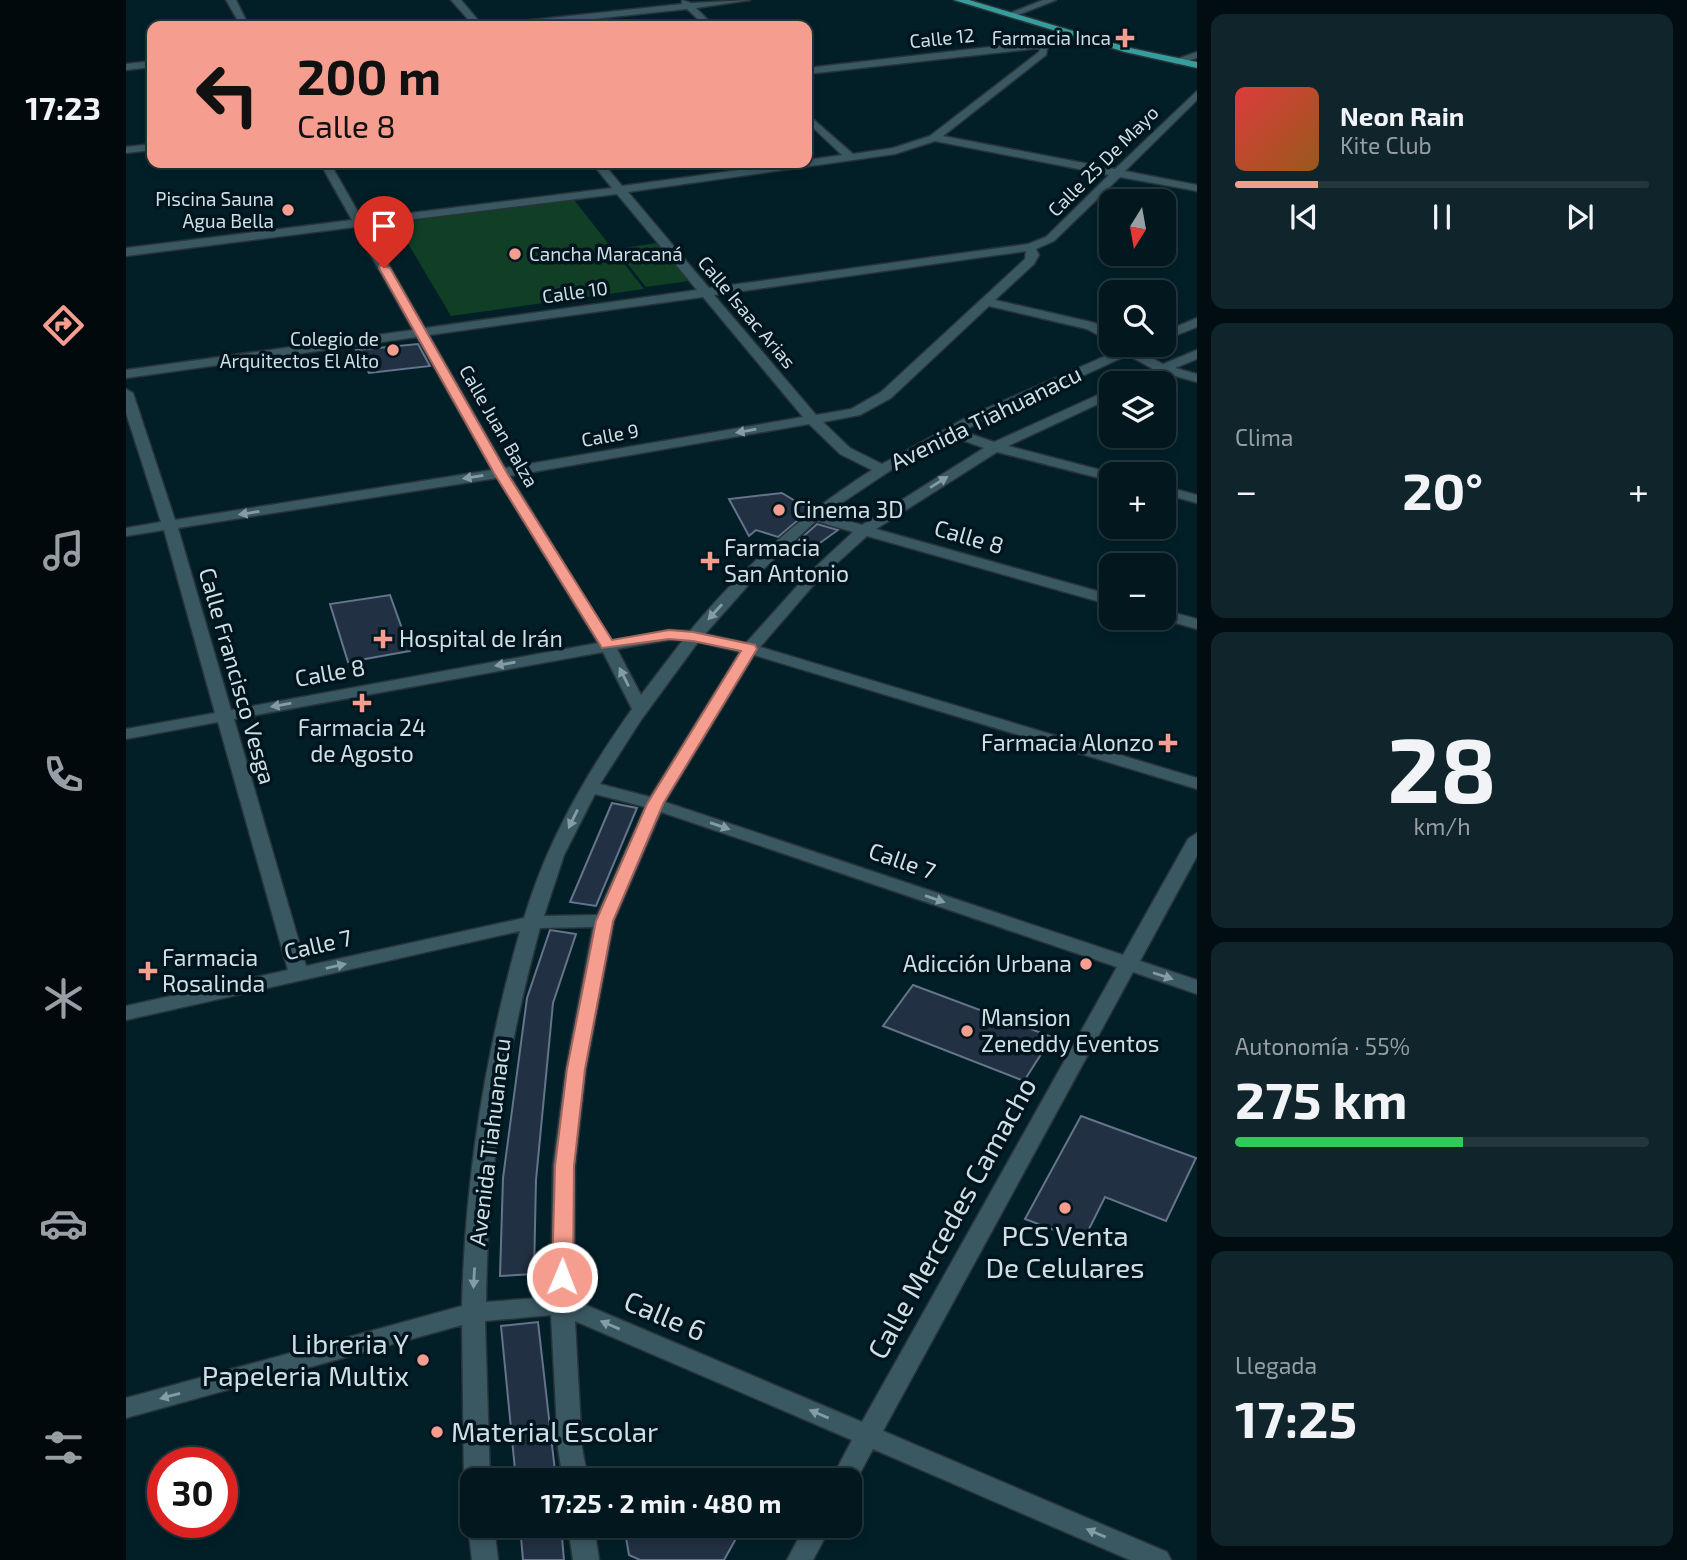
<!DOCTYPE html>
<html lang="es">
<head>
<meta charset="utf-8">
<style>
	body { margin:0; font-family:"Exo 2",sans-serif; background:#10242b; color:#f1f3f6; height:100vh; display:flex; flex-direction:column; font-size:26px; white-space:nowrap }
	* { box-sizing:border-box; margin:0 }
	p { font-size:23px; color:#969fa4 }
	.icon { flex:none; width:38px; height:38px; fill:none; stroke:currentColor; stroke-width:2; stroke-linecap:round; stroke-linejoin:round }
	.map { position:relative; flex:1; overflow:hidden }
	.details { display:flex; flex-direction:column; gap:14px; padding:14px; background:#010d10; width:490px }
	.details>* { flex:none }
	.guide { position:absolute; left:21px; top:21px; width:665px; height:147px; border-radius:14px; box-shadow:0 4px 10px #0003,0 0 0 2px #23363c; background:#f59d8f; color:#111; overflow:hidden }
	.needle { width:46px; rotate:191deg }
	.buttons { position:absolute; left:973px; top:189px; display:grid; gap:14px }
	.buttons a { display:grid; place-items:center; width:77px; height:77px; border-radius:14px; background:#02171e; box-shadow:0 4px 10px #0003,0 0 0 2px #23363c; font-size:35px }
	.speed { position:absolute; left:21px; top:1447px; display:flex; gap:14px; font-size:35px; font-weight:700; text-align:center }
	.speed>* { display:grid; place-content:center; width:91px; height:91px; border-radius:50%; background:#02171e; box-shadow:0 4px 10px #0003,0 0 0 2px #23363c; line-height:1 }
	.speed .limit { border:10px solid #d22; background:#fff; color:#111 }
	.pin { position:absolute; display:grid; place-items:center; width:60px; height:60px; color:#fff; margin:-72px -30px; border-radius:50% 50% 50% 0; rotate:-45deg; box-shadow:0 0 7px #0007 }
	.pin .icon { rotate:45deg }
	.me { position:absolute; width:77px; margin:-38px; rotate:1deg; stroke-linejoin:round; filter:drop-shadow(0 0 5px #0008) }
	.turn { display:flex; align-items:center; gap:24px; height:147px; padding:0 35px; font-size:32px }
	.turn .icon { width:91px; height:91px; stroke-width:2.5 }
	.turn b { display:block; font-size:49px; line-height:60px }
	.big { font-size:52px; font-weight:700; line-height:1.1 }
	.details .tile { flex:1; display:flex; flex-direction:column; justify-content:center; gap:10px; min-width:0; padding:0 24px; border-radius:14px; background:#10242b }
	.details .dial { align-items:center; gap:0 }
	.dial b { font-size:91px; line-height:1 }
	.song { display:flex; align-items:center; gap:21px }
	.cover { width:84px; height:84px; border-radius:10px; background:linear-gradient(135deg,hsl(0 70% 55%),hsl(30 70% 35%)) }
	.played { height:7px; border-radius:4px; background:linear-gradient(90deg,#f59d8f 20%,#23363c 20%) }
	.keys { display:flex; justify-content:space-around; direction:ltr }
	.heat { display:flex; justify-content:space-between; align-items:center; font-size:38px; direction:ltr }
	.charge { height:10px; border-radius:5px; background:linear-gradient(90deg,#34c759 55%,#23363c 0) }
	.trip { position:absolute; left:334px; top:1468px; width:402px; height:70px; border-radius:14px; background:#02171e; box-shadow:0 4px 10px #0003,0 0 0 2px #23363c; font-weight:700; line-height:70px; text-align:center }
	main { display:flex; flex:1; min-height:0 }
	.tabs { display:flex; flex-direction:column; width:126px; justify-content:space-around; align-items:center; background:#01090c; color:#969fa4 }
	.tabs .icon { width:49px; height:49px }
	.tabs .current { color:#f59d8f }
	.tabs b { font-size:32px; color:#f1f3f6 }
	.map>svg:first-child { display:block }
	.green { fill:#103f26 }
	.building { fill:#223043; stroke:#64748a; stroke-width:2 }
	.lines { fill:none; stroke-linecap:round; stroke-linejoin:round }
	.minor-casing { stroke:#293339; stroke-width:3 }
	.major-casing { stroke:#293339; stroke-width:3 }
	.minor { fill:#3a5862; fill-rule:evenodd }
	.major { fill:#369d9c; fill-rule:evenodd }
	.oneway { fill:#849ca4 }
	.route { fill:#f59d8f; stroke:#9f665d; stroke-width:2 }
	.poi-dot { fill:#f59d8f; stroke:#00151e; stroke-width:2.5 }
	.labels { text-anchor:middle; stroke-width:7; stroke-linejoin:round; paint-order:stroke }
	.far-street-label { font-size:19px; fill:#cfdfe5; stroke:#00151e }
	.far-poi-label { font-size:19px; fill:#cfdfe5; stroke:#00151e; text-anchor:end }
	.street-label { font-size:23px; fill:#cfdfe5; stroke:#00151e }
	.poi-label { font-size:23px; fill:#cfdfe5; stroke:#00151e; text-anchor:start }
	.near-street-label { font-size:28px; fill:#cfdfe5; stroke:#00151e }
	.near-poi-label { font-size:28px; fill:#cfdfe5; stroke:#00151e }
</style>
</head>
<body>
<main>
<nav class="tabs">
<b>17:23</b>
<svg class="icon current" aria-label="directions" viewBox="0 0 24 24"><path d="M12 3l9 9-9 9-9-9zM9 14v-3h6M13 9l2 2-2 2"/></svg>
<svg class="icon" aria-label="music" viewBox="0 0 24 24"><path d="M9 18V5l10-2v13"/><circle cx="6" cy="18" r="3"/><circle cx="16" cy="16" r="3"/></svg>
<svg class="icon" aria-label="phone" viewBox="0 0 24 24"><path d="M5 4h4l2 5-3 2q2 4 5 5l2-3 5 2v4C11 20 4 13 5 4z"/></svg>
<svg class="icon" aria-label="climate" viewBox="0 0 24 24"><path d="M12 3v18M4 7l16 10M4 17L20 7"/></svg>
<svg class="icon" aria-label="car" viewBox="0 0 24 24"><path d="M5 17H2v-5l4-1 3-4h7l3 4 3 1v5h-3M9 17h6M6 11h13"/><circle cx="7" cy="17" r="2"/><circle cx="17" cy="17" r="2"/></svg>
<svg class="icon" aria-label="filters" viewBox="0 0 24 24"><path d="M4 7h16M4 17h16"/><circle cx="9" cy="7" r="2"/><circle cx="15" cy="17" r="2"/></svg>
</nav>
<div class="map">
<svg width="1071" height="1560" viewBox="0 0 1071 1560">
	<rect width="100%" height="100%" fill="#021f28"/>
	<g class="green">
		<polygon points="445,196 518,289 325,316 267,218"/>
		<polygon points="531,243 563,281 520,287 490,249"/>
	</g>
	<g class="building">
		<polygon points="292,344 304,366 243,373 230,350"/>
		<polygon points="656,493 684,510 652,537 630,530 623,536 603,499"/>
		<polygon points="691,524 712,530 687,548 670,543"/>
		<polygon points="264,595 284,651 222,662 204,604"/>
		<polygon points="486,803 511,808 470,906 444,902"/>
		<polygon points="424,930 450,934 427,1003 410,1180 408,1274 374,1276 377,1178 401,998"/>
		<polygon points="787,985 926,1037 898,1081 757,1026"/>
		<polygon points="955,1116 1070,1158 1040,1221 979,1197 957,1241 899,1219"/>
		<polygon points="412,1322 430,1480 390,1480 375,1326"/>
		<polygon points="394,1526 435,1526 438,1560 397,1560"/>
		<polygon points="498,1526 617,1526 598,1560 514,1560 503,1555"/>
	</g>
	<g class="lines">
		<g class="minor-casing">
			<g id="minor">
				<polygon points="100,0 110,0 123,26 115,26"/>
				<polygon points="325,0 335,0 357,26 348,26"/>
				<polygon points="556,0 565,3 624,0 570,8 588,26 579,26 561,9 401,26 372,26 377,23 556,4"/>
				<polygon points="917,0 930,0 887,17 879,15"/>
				<path d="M954 32 959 35 957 37 922 45 920 55 817 136 989 169 1071 91V100L999 171 1071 185V191L994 177 928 241 910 249 913 255 908 264 869 300 969 323 985 333V342L961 329 863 306 765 398 734 415 697 422 724 448 756 464 843 416 993 350 992 345H1022L1013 351 1037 364 1071 350V359L1049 368 1071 374V382L1038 373 1016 383H1000L1027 369 1002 355 836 431 868 442 985 389V398L882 446 990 474H985V481L871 452 750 529 985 595V605L741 536 691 581 634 647 1071 778V789L628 655 539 802 997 955 1062 839 1071 833V856L1014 961 1071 980V994L1007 972 757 1431 1041 1552 1045 1560H1004L747 1449 726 1488 724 1480H705L726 1440 449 1321 456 1448 462 1480H437L432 1448 425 1315 359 1321 364 1480H346V1489L342 1488 338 1480 336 1325 0 1418V1398L336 1306C339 1178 359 1054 394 931L0 1020V1006L162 970 92 722 0 739V729L89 713 38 530 0 536V528L35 522 0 413V389L7 393 49 520 366 470 291 337 0 378V370L287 330 229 227 0 256V248L226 220 194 163H204L236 219 486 188 466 163H477L496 186 663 163H681V160L716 155 681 122V114L727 154 767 148 804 136 913 52 914 48 681 74V68L915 41ZM809 141 983 175 920 237 902 244 583 288 502 192 769 154ZM491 194 571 290 299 328 240 225ZM900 251 899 259 755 392 725 409 690 415 588 295ZM577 297 677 417 379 468 303 335ZM683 424 714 454 746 470C676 514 617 567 564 631L543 630 486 641 384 476ZM825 436 858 448 736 525 699 514 771 466ZM371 478 472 643 105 710 52 528ZM690 521 727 532 681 575 620 643 579 634 633 573ZM543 640H557L515 695 491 649ZM572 642 614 652 524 797 474 784 515 720ZM477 652 506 709C460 774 421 841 398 918L180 966 108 719ZM469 794 519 807 471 915 418 916 438 855ZM535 812 991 967 736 1422 448 1300 449 1166 460 1069 488 921ZM467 927 440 1069 427 1166 425 1297 360 1302C361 1175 380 1051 414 928Z"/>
				<polygon points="1071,52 1071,58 1050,64 1045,61"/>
				<polygon points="26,61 26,67 0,70 0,64"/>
				<polygon points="26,144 26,150 0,153 0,147"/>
				<polygon points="1071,318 1071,327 1038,340 1038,332"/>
				<polygon points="1038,486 1071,495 1071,503 1038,494"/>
				<polygon points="1038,610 1071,619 1071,629 1032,618 1038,618"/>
				<polygon points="346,1518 346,1526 368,1526 372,1560 346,1560 342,1526"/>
				<polygon points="442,1526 468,1526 473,1560 447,1560"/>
				<polygon points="679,1526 705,1526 687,1560 661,1560"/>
			</g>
		</g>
		<g class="major-casing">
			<polygon id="major" points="828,0 843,0 1004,48 1071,62 1071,68 999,52"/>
		</g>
		<use href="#minor" class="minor"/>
		<use href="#major" class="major"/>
	</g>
	<defs><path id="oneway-solid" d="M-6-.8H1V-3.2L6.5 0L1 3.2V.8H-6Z" transform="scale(1.75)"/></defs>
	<g class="oneway">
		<use href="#oneway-solid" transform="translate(620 431) rotate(170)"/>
		<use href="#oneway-solid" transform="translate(347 477) rotate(171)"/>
		<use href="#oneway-solid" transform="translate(813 482) rotate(-32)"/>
		<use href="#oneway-solid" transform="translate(123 513) rotate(171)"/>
		<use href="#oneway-solid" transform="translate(589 612) rotate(132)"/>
		<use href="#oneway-solid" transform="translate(379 664) rotate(170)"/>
		<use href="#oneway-solid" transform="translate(498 677) rotate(-117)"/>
		<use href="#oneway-solid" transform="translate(155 705) rotate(170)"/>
		<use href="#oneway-solid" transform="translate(447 819) rotate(116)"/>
		<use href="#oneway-solid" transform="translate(594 826) rotate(19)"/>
		<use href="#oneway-solid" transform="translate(809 899) rotate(19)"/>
		<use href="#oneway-solid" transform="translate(210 966) rotate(-13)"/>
		<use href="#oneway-solid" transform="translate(1037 976) rotate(18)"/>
		<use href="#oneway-solid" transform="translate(348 1278) rotate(93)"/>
		<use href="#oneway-solid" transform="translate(484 1325) rotate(-157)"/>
		<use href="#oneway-solid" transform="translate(44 1396) rotate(165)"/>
		<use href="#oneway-solid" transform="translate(693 1414) rotate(-157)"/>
		<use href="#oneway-solid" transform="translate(970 1533) rotate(-157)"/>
	</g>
	<polygon class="route" points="254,265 264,268 381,473 486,640 543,630 567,632 629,645 631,649 537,804 487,921 459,1069 448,1166 447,1277 444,1283 436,1285 429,1283 426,1277 429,1166 441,1069 470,921 521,804 615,651 567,641 543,639 476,648 368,473 253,268"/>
	<g class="poi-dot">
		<path d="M995.5 27.5h7v7h7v7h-7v7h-7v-7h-7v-7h7z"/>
		<circle cx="162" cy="210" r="7"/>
		<circle cx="389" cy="254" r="7"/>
		<circle cx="267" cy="350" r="7"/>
		<circle cx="653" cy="510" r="7"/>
		<path d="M580.5 550.5h7v7h7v7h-7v7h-7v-7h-7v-7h7z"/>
		<path d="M253.5 628.5h7v7h7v7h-7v7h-7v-7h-7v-7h7z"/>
		<path d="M232.5 692.5h7v7h7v7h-7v7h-7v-7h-7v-7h7z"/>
		<path d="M1038.5 732.5h7v7h7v7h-7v7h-7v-7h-7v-7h7z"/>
		<circle cx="960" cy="964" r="7"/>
		<path d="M18.5 960.5h7v7h7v7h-7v7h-7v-7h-7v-7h7z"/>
		<circle cx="841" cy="1031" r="7"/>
		<circle cx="939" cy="1208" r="7"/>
		<circle cx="297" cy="1360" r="7"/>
		<circle cx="311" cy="1432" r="7"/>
	</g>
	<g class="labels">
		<g class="far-street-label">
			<text transform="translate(816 38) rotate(-6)" y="7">Calle 12</text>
			<text transform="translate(977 161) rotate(-45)" y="7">Calle 25 De Mayo</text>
			<text transform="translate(449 292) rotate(-8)" y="7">Calle 10</text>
			<text transform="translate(621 312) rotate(50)" y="7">Calle Isaac Arias</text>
			<text transform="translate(373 426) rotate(60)" y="7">Calle Juan Balza</text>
			<text transform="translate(484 435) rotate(-10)" y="7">Calle 9</text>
		</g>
		<g class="far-poi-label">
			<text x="985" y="45">Farmacia Inca</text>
			<text x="148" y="206">Piscina Sauna<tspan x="148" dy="22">Agua Bella</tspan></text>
			<text x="403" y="261" text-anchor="start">Cancha Maracaná</text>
			<text x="253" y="346">Colegio de<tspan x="253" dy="22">Arquitectos El Alto</tspan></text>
		</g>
		<g class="street-label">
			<text transform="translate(860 418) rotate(-26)" y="8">Avenida Tiahuanacu</text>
			<text transform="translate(843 537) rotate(16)" y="8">Calle 8</text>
			<text transform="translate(204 673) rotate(-10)" y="8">Calle 8</text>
			<text transform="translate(111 676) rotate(74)" y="8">Calle Francisco Vesga</text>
			<text transform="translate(776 861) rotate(19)" y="8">Calle 7</text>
			<text transform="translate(192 945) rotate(-13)" y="8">Calle 7</text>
			<text transform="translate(364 1142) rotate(-83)" y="8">Avenida Tiahuanacu</text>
		</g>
		<g class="poi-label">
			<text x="667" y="518">Cinema 3D</text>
			<text x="598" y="556">Farmacia<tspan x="598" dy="26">San Antonio</tspan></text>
			<text x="273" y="647">Hospital de Irán</text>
			<text x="236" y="736" text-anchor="middle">Farmacia 24<tspan x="236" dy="26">de Agosto</tspan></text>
			<text x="1028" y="751" text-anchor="end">Farmacia Alonzo</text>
			<text x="36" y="966">Farmacia<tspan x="36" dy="26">Rosalinda</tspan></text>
			<text x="946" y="972" text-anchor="end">Adicción Urbana</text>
			<text x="855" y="1026">Mansion<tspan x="855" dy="26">Zeneddy Eventos</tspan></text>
		</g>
		<g class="near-street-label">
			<text transform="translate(826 1218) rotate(-61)" y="10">Calle Mercedes Camacho</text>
			<text transform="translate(539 1316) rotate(23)" y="10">Calle 6</text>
		</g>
		<g class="near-poi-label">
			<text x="939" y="1246">PCS Venta<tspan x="939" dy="32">De Celulares</tspan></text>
			<text x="283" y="1354" text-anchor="end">Libreria Y<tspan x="283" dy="32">Papeleria Multix</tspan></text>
			<text x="325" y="1442" text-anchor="start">Material Escolar</text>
		</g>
	</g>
</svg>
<div class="buttons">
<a><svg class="needle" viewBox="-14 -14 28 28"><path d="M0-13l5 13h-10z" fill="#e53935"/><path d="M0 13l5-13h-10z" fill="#969fa4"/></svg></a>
<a><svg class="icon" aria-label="search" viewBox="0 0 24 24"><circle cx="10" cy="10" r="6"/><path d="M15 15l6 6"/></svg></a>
<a><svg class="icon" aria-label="layers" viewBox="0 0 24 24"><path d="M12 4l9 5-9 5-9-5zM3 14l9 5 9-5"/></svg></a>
<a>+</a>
<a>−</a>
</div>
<div class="speed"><div class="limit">30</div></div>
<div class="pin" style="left:258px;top:268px;background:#d93025"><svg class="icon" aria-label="arrive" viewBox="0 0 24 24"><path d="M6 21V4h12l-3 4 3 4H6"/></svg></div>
<svg class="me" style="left:436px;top:1277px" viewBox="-20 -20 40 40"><circle r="17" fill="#f59d8f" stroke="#fff" stroke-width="3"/><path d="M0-11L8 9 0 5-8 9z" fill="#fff"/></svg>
<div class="trip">17:25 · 2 min · 480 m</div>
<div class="guide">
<div class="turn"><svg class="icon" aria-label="left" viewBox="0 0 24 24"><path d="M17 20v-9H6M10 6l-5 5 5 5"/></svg><div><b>200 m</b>Calle 8</div></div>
</div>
</div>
<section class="details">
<div class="tile">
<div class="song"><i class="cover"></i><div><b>Neon Rain</b><p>Kite Club</p></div></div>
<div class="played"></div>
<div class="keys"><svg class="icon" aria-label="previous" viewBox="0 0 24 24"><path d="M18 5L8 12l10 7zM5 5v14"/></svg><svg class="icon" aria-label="pause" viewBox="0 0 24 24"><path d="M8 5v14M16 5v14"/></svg><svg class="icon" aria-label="next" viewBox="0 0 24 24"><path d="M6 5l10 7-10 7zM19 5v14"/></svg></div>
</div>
<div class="tile"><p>Clima</p>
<div class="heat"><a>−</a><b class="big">20°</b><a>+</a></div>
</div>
<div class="tile dial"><b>28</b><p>km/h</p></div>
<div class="tile"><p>Autonomía · 55%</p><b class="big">275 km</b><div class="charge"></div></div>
<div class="tile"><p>Llegada</p><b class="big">17:25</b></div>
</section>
</main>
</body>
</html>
